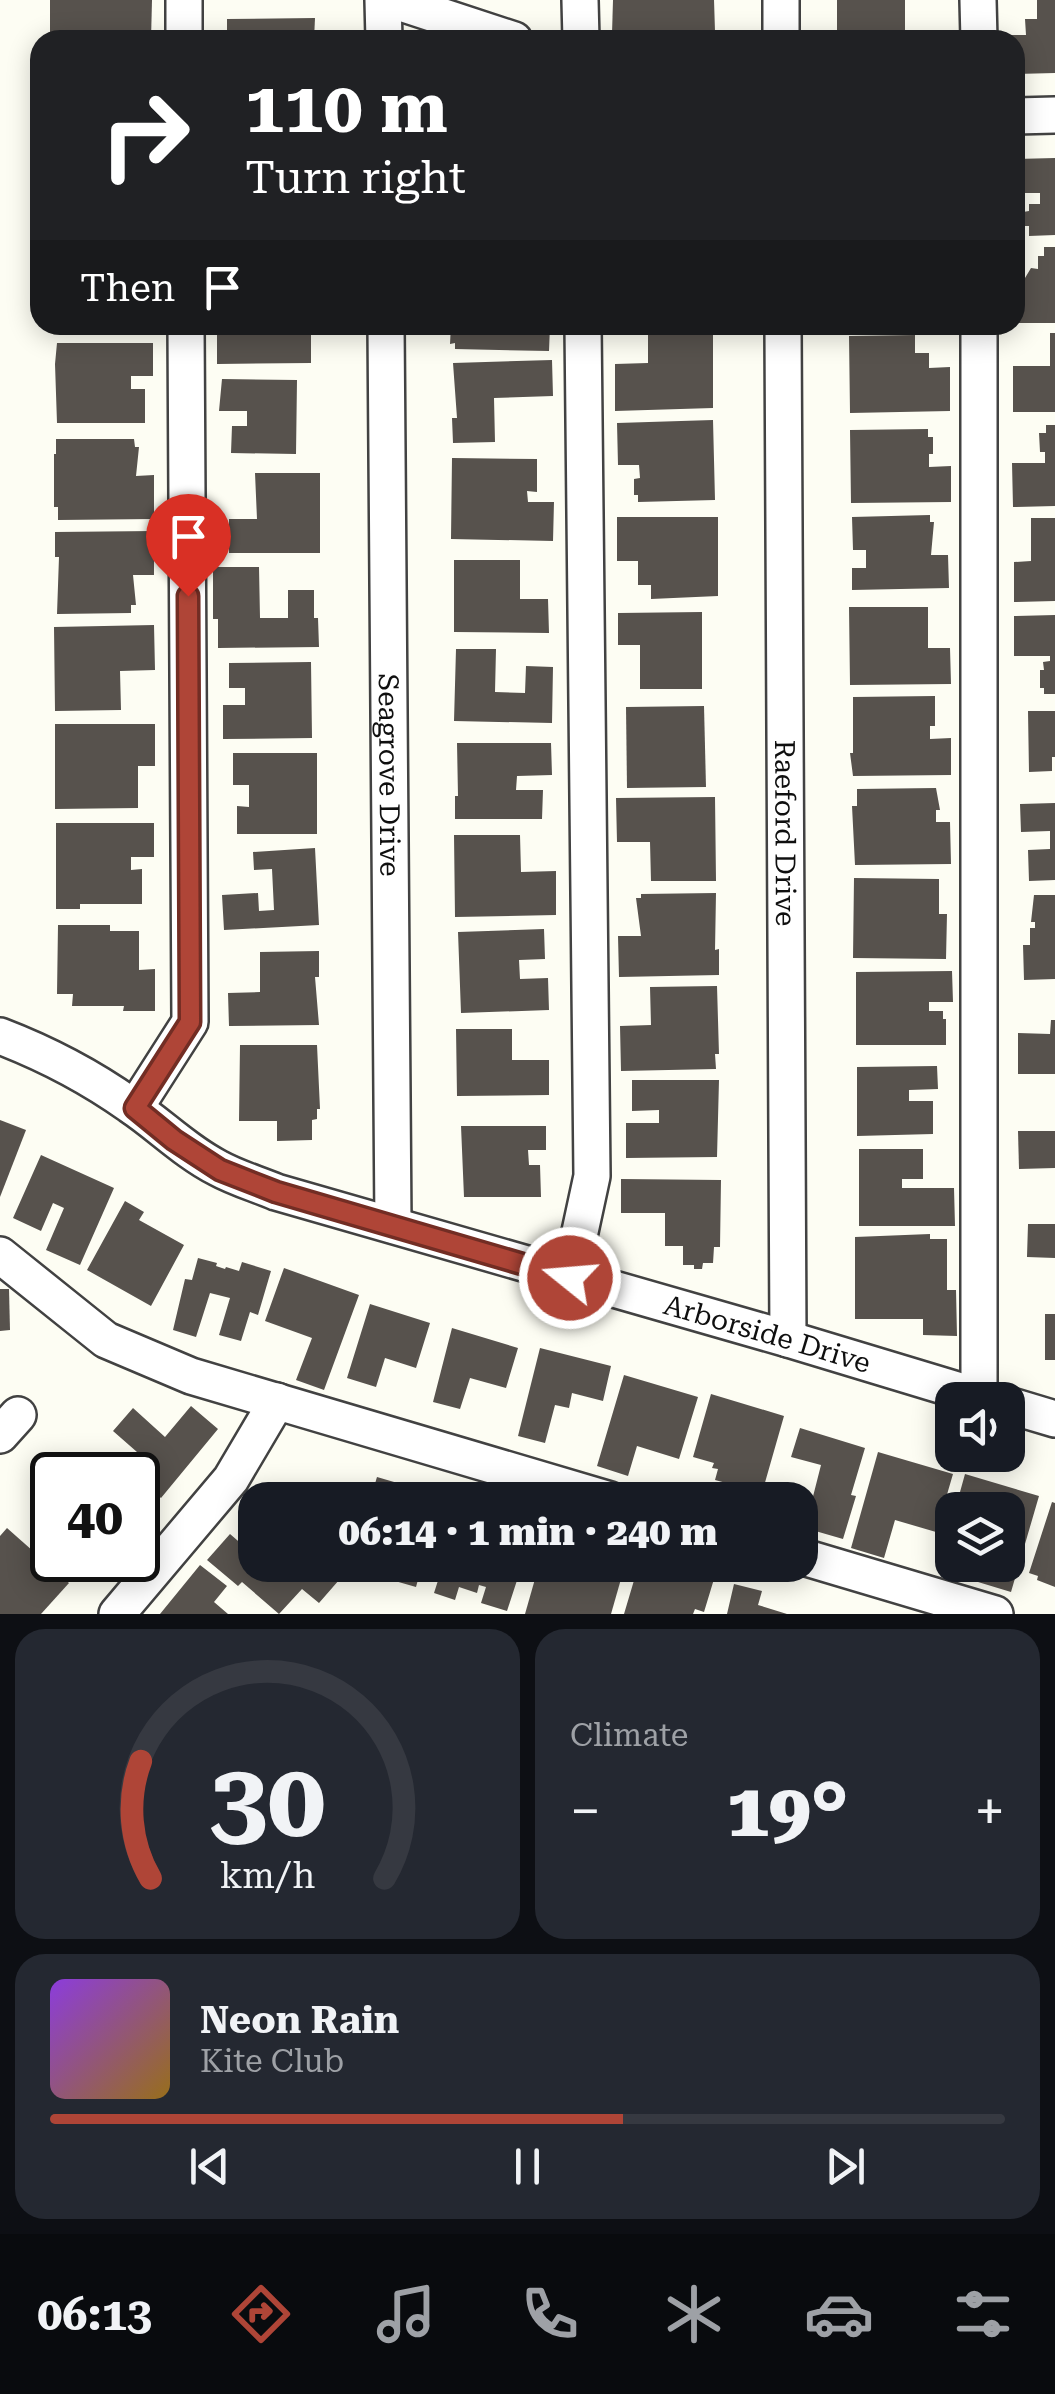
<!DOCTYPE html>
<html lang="en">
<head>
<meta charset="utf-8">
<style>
	body { margin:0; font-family:"Roboto Serif",serif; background:#242831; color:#f1f3f6; height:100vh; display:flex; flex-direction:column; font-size:38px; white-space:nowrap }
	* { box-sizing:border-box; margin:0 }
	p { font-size:32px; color:#9ea1a6 }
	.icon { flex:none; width:55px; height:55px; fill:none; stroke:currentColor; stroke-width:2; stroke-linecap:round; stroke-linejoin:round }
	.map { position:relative; height:1614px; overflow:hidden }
	.panel { display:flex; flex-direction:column; gap:15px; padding:15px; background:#0d0f14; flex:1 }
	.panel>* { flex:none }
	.top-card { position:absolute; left:30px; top:30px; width:995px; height:305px; border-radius:30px; box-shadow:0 5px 25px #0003; background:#202124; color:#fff; overflow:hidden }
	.fabs { position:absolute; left:935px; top:1382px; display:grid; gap:20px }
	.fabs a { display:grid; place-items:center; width:90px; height:90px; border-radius:20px; background:#171b24; box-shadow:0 5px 25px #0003; font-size:50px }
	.speed { position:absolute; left:30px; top:1452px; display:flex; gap:20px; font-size:50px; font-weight:700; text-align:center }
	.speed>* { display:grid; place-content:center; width:130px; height:130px; border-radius:50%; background:#171b24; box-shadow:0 5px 25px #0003; line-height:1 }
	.speed .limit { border:5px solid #111; border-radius:15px; background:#fff; color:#111 }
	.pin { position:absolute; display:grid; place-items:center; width:85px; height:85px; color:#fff; margin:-102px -42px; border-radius:50% 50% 50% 0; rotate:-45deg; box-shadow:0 0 10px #0007 }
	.pin .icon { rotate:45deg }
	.me { position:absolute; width:110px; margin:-55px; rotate:287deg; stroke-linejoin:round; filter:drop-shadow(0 0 8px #0008) }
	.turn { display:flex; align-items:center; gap:35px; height:210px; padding:0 50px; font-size:45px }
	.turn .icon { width:130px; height:130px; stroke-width:2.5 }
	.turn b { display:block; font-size:70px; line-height:85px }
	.then { display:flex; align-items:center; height:95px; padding:0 50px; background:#0003; gap:20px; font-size:38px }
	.big { font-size:75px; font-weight:800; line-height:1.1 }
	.panel .widget { flex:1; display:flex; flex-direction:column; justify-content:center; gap:15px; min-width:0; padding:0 35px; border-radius:30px; background:#242831 }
	.panel .dial { align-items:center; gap:0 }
	.dial svg { height:260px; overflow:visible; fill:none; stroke:#363941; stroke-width:7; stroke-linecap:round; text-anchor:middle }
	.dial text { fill:#f1f3f6; stroke:none }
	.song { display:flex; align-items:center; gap:30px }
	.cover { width:120px; height:120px; border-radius:15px; background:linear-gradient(135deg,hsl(270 70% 55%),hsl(40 70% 35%)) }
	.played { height:10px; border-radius:5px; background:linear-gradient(90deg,#af4537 60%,#363941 60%) }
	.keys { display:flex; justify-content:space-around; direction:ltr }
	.heat { display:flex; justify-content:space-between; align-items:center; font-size:55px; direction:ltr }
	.panel .tiles { flex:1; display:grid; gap:15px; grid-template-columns:1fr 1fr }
	.widget:last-child { grid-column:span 2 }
	.trip { position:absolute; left:238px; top:1482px; width:580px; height:100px; border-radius:30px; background:#171b24; box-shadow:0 5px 25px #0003; font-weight:800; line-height:100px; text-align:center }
	.tabs { display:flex; height:160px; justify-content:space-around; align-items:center; background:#090b0e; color:#9ea1a6 }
	.tabs .icon { width:70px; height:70px }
	.tabs .active { color:#af4537 }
	.tabs b { font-size:45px; color:#f1f3f6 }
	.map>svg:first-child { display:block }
	.building { fill:#57524d }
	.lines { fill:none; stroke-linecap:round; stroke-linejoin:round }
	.minor-casing { stroke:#424242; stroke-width:40 }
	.minor { stroke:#fff; stroke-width:35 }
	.route-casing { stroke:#722d24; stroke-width:25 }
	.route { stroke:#af4537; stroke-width:18 }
	.labels { text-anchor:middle; stroke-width:10; stroke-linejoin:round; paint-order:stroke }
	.street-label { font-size:28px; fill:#0f0f0f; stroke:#fff }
</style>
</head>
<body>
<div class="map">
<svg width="1055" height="1614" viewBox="0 0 1055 1614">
	<rect width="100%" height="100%" fill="#fdfdf3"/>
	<g class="building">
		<polygon points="50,0 152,0 151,40 50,40"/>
		<polygon points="613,0 714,0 715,31 612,34"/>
		<rect x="837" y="0" width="68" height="40"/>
		<polygon points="1037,0 1055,0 1055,73 1015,74 1015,40 1011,40 1011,35 1026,35 1025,19 1037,19"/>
		<polygon points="315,18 314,40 227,40 227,19"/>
		<polygon points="1055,158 1055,235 1029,236 1029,226 1023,226 1023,212 1029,211 1029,204 1040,204 1040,193 1015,193 1015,159"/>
		<polygon points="1044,247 1055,247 1055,323 1015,323 1015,286 1024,286 1025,278 1031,268 1038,269 1038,256 1044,256"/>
		<polygon points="243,325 316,325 316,334 311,334 311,363 217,364 217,328 243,327"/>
		<polygon points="451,325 550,325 549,351 455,349 455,343 450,344"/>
		<polygon points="648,325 713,325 713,408 615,411 615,364 648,363"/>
		<polygon points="1050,333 1055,333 1055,412 1013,412 1013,366 1050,366"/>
		<polygon points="915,335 915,353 929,353 929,368 950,367 950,411 850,413 849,336"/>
		<polygon points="57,343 153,343 153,376 131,376 131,389 145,389 145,423 57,423 55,364"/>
		<polygon points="552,360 553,396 494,398 495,442 453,443 452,418 457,418 453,363"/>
		<polygon points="222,379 297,380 296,454 231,453 232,426 247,426 247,411 219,411"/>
		<polygon points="713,420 715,500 638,502 638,495 634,495 634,479 640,478 639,465 618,465 617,423"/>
		<polygon points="1046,425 1055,425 1055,506 1013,507 1012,463 1045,463 1045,452 1040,452 1039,433 1046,433"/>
		<polygon points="928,429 928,437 933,437 933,454 929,454 929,467 951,466 951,502 851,503 850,430"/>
		<polygon points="56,439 134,439 135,447 139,447 136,476 154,475 154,519 58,520 58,507 54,507 54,454 56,454"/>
		<polygon points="452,458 537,459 537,492 527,491 528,502 554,502 553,541 451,539"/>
		<polygon points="255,473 320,473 320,553 229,553 229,519 257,519"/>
		<polygon points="930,515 930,522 934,522 931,555 948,555 949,588 852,590 852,568 866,568 866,550 853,550 852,517"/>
		<polygon points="617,517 718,517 718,596 651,599 651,585 638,585 638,561 617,561"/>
		<polygon points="1031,518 1055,518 1055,601 1014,602 1014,562 1031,561"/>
		<polygon points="154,531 154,575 133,575 136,605 131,605 131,613 57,614 59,557 55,557 55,532"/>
		<polygon points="454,560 520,560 520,599 548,599 549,633 454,632"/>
		<polygon points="213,567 259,567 260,618 288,618 288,590 314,590 314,618 318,618 319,647 218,648 218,619 213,619"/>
		<polygon points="849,607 928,607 928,648 950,648 951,684 850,685"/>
		<polygon points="702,612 702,689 640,689 640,645 618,645 618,613"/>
		<polygon points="1055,615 1055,694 1044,694 1044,688 1040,688 1040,670 1044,670 1043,662 1050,661 1050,656 1014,656 1014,616"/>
		<polygon points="154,625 155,670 120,671 121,710 55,711 54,627"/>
		<polygon points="456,649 496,649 495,692 525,693 526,666 553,667 552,723 454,721"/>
		<polygon points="311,662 312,738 223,739 223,705 245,705 245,688 229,688 229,663"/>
		<polygon points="935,696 935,726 930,726 930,739 951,738 951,775 853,776 850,753 853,753 853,697"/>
		<polygon points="704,706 706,787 627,788 626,707"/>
		<polygon points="1028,711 1055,711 1055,757 1052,757 1052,771 1029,772"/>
		<polygon points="55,724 155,724 155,766 138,766 138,808 55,809"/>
		<polygon points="457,743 551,743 552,775 517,776 516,790 543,790 542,819 455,819 455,796 458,796"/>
		<polygon points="233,753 317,753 317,834 237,834 237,806 249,807 249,785 233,785"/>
		<polygon points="936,788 940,810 936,810 936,822 950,822 951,864 855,865 852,806 857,806 857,789"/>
		<polygon points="715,797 716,881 651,881 650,842 617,842 616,798"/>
		<polygon points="1055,803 1055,880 1029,881 1028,850 1050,849 1050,831 1021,832 1020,804"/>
		<polygon points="56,823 154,823 154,857 131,857 131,870 142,869 142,904 80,904 80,909 56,909"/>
		<polygon points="454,835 520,835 521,872 556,871 556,915 455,917"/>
		<polygon points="315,848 319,925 224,930 222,895 258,893 259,911 274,910 272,869 254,870 253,852"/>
		<polygon points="854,878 939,879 939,914 947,914 946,959 853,958"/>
		<polygon points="716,893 715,950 719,949 719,975 619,977 618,936 641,936 636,898 641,898 641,894"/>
		<polygon points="1034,895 1055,895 1055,979 1024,980 1023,945 1030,945 1030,928 1035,928 1035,922 1031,922"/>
		<polygon points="58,925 110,925 110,931 139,931 139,970 155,969 155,1011 123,1011 124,1006 72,1006 73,994 57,994"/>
		<polygon points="544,929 545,959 519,960 520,979 548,978 549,1010 461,1013 458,932"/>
		<polygon points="319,951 319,977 315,977 319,1025 229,1026 228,993 260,992 260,952"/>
		<polygon points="952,971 953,1002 929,1002 929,1011 943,1011 943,1019 946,1019 946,1045 856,1045 856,972"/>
		<polygon points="717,986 719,1054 715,1054 716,1069 621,1071 620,1026 651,1025 650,987"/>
		<polygon points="1051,1020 1055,1020 1055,1074 1018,1074 1018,1033 1050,1034"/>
		<polygon points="456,1029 512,1029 512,1060 549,1060 549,1095 457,1096"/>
		<polygon points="240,1045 317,1045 320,1109 317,1109 317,1119 312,1120 312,1140 277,1141 277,1121 239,1121"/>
		<polygon points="937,1066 938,1089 909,1090 909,1101 933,1101 933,1134 857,1136 857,1067"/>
		<polygon points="632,1080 719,1080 717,1157 626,1158 626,1123 659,1123 659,1110 632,1111"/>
		<polygon points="0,1120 26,1130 0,1197"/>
		<polygon points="461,1126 546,1126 546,1150 528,1150 529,1165 540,1165 541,1197 464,1197"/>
		<polygon points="1018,1131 1055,1131 1055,1168 1019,1169"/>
		<polygon points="859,1149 923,1149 923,1179 902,1179 902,1188 954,1188 955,1226 859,1226"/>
		<polygon points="41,1155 114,1188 80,1265 46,1250 64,1208 53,1203 41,1231 13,1218"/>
		<polygon points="621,1179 721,1180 720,1247 714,1247 713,1263 703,1263 702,1269 694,1269 694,1265 683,1265 683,1246 665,1246 665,1213 621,1213"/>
		<polygon points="125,1201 144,1212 139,1220 184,1245 151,1306 87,1270"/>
		<polygon points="1028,1224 1055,1224 1055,1258 1027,1257"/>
		<polygon points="930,1234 930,1239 947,1239 947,1290 956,1290 957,1336 923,1335 923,1319 855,1319 855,1237"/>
		<polygon points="198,1258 217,1263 216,1266 225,1269 226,1267 239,1271 242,1262 271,1271 258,1315 250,1312 241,1341 219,1335 230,1298 210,1293 196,1337 173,1330 185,1279 192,1280"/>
		<polygon points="284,1268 359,1295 324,1390 296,1380 312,1338 265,1321"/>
		<polygon points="0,1289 9,1289 10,1330 0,1331"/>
		<polygon points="370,1304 430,1323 416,1368 385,1358 376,1387 347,1378"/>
		<rect x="1045" y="1314" width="10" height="46"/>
		<polygon points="452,1328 518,1348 506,1388 470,1378 460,1409 433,1402"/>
		<polygon points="540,1348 611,1366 603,1401 572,1393 569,1408 555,1405 545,1443 518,1436"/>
		<polygon points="624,1375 698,1397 679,1459 637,1446 628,1476 597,1466"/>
		<polygon points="711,1394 784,1416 760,1500 726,1500 730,1484 715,1480 718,1469 712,1468 714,1463 693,1457"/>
		<polygon points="191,1406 218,1429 161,1498 138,1478 138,1475 124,1466 137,1452 113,1431 133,1408 165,1437"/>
		<polygon points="800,1428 865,1448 851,1495 856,1496 843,1539 805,1528 821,1465 791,1457"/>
		<polygon points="878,1452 953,1474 936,1532 895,1520 884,1558 851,1548"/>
		<polygon points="965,1474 1039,1496 1011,1592 978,1582 983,1565 1008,1565 1008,1510 955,1510"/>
		<polygon points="377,1477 442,1496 441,1500 370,1500"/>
		<polygon points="1052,1502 1055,1503 1055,1587 1037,1580 1038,1576 1029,1573"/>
		<polygon points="7,1528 69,1583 41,1614 0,1614 0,1536"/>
		<polygon points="230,1534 252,1553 255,1550 255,1565 337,1565 346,1572 319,1603 302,1589 279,1614 242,1582 238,1586 207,1560"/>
		<polygon points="200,1565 227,1586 214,1602 228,1614 160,1614"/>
		<polygon points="392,1565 422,1565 416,1587 388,1579"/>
		<polygon points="443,1565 522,1565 507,1611 481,1603 486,1587 479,1585 477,1593 459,1587 455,1600 434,1593"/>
		<polygon points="539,1565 625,1565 611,1614 525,1614"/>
		<polygon points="638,1567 681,1580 685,1570 714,1579 704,1612 695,1609 693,1614 624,1614"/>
		<polygon points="734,1584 762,1591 758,1605 787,1614 727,1614"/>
	</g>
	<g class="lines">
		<g class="minor-casing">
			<g id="minor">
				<polyline points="184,0 184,40"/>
				<polyline points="383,0 384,40"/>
				<polyline points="392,0 514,40"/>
				<polyline points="580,0 581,40"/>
				<polyline points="781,0 781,40"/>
				<polyline points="978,0 979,40"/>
				<polyline points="1015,116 1055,115"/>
				<path id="s1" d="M386 325 393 1225"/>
				<path id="s2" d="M783 325 788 1339"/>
				<path id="s3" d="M0 1036C47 1054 89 1076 130 1105 160 1125 185 1151 218 1168 236 1178 257 1184 276 1192L788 1339 990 1400"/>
				<polyline points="135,1108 190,1022 186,325"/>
				<polyline points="0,1255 106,1340 191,1376 610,1500"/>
				<polyline points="570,1278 592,1176 583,325"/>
				<polyline points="979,1397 979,325"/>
				<polyline points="1008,1405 1055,1419"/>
				<polyline points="0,1435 18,1415"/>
				<polyline points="800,1556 995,1614"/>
				<polyline points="117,1614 231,1479 277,1401"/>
			</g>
		</g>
		<use href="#minor" class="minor"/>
	</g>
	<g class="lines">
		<g class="route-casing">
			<polyline id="route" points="188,596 190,1022 135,1108 174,1140 220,1170 276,1192 570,1278"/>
		</g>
		<use href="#route" class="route"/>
	</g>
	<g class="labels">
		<g class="street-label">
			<text dy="10" stroke="none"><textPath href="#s1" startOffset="450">Seagrove Drive</textPath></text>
			<text dy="10" stroke="none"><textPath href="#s2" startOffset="508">Raeford Drive</textPath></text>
			<text dy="10" stroke="none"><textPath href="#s3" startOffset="830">Arborside Drive</textPath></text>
		</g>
	</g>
</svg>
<div class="fabs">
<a><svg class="icon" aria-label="sound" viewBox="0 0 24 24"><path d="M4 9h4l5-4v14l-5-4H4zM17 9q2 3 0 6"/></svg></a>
<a><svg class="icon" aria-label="layers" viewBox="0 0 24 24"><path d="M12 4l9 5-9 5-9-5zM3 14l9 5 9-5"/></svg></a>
</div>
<div class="speed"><div class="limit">40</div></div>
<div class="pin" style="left:188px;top:596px;background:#d93025"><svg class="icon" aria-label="arrive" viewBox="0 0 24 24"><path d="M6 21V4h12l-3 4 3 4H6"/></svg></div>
<svg class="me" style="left:570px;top:1278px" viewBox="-20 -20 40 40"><circle r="17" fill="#af4537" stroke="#fff" stroke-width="3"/><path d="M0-11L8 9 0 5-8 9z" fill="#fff"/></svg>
<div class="trip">06:14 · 1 min · 240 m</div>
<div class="top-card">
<div class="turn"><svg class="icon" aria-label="right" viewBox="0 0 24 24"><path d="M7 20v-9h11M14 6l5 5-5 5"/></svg><div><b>110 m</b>Turn right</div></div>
<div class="then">Then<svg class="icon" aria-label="arrive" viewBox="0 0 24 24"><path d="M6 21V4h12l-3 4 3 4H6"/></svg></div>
</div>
</div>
<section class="panel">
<div class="tiles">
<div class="widget dial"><svg viewBox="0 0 100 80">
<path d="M14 69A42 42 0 1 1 86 69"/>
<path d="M14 69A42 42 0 0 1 11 33" stroke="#af4537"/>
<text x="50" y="56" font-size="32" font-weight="700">30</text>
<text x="50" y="72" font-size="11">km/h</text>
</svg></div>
<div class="widget"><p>Climate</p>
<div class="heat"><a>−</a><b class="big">19°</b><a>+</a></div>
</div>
<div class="widget">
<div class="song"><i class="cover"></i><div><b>Neon Rain</b><p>Kite Club</p></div></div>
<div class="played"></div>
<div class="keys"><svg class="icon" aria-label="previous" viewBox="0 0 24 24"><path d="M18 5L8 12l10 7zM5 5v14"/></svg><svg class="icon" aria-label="pause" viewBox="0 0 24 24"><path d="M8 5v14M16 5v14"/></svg><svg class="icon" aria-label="next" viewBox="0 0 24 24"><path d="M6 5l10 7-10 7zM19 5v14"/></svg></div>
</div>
</div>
</section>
<nav class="tabs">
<b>06:13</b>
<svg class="icon active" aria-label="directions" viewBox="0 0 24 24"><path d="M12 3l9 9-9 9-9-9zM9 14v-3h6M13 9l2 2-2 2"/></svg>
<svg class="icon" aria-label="music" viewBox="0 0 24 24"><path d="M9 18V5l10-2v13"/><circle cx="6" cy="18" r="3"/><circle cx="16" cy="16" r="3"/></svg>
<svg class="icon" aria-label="phone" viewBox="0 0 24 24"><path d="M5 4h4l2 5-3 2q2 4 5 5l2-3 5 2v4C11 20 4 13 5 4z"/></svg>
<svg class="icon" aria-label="climate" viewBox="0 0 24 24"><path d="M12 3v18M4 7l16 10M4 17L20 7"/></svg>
<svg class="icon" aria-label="car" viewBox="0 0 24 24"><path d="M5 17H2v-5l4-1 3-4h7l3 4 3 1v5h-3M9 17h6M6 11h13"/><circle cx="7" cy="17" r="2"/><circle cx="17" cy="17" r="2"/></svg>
<svg class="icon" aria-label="filters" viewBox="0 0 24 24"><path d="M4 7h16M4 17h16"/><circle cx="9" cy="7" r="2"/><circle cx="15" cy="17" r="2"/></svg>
</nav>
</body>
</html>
